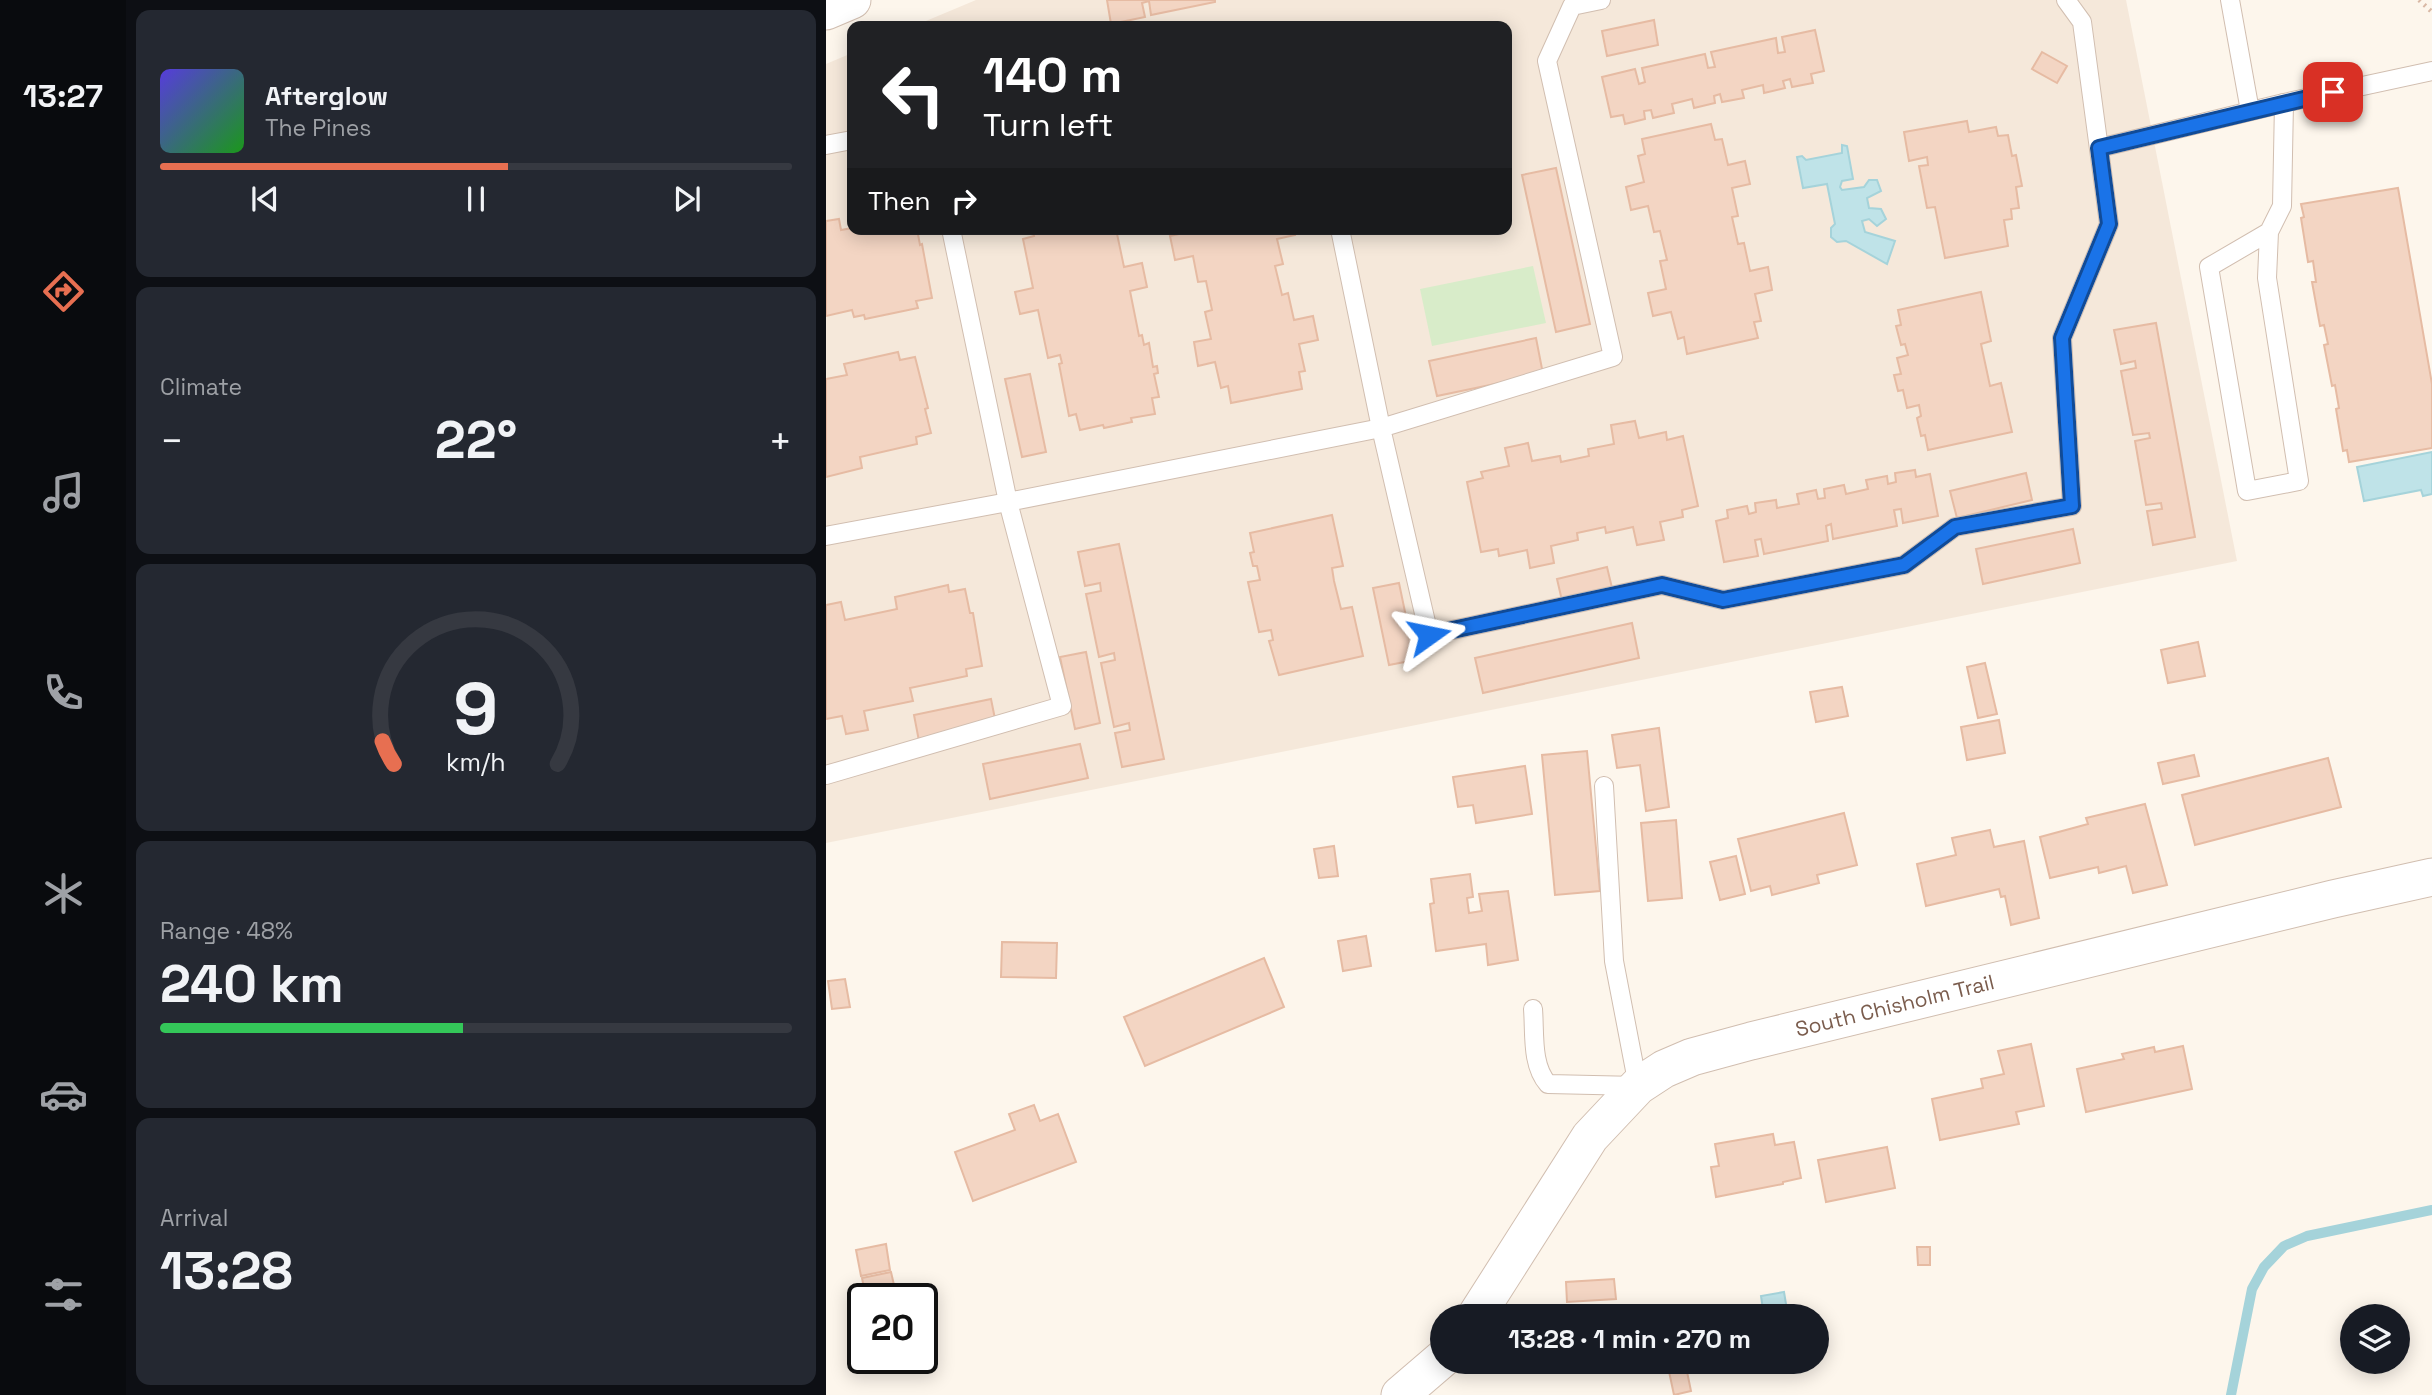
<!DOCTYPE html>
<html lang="en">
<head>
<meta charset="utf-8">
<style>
	body { margin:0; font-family:"Space Grotesk",sans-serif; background:#242831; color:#f1f3f6; height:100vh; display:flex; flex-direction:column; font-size:26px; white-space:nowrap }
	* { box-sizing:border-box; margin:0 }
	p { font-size:23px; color:#9ea1a6 }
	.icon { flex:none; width:38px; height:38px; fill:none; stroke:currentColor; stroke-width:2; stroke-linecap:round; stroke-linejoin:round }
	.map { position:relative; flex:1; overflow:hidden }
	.sheet { display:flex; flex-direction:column; gap:10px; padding:10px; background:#0d0f14; width:700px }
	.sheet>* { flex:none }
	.top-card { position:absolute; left:21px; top:21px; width:665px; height:214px; border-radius:14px; box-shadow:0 4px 18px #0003; background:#202124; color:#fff; overflow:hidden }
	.buttons { position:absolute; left:1514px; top:1304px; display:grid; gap:14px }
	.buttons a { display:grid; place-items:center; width:70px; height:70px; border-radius:50%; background:#171b24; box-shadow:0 4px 18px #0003; font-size:35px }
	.speed { position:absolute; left:21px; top:1283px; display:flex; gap:14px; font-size:35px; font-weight:700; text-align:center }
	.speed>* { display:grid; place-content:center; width:91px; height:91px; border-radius:50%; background:#171b24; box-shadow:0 4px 18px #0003; line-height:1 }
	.speed .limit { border:4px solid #111; border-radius:10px; background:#fff; color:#111 }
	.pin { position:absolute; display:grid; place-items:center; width:60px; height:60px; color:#fff; margin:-30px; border-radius:14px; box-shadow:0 4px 10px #0006 }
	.me { position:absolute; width:77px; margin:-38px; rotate:78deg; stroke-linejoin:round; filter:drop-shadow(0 0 5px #0008) }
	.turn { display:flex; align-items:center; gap:24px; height:147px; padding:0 21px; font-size:32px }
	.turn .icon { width:91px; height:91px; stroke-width:2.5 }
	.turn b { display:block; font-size:49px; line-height:60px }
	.then { display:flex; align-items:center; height:66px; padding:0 21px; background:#0003; gap:14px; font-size:26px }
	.big { font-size:52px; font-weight:700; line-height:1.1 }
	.sheet .tile { flex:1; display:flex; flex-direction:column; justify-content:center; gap:10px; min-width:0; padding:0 24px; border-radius:14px; background:#242831 }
	.sheet .dial { align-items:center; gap:0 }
	.dial svg { height:182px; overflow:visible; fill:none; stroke:#363941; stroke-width:7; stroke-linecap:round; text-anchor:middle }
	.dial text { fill:#f1f3f6; stroke:none }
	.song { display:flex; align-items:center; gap:21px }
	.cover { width:84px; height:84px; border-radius:10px; background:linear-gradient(135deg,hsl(250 70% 55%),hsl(120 70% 35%)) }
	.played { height:7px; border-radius:4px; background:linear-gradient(90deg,#e76f51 55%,#363941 55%) }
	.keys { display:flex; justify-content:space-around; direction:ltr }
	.heat { display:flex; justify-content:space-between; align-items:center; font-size:38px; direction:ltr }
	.charge { height:10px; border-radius:5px; background:linear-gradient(90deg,#34c759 48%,#363941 0) }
	.trip { position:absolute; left:604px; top:1304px; width:399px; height:70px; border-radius:35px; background:#171b24; box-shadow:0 4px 18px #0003; font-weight:700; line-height:70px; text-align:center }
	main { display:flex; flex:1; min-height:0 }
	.dock { display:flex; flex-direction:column; width:126px; justify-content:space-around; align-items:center; background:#090b0e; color:#9ea1a6 }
	.dock .icon { width:49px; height:49px }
	.dock .active { color:#e76f51 }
	.dock b { font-size:32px; color:#f1f3f6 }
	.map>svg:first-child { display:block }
	.residential { fill:#f5e8da }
	.green { fill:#d8ecc9 }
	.water { fill:#bfe3e8; stroke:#a5d3da; stroke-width:2 }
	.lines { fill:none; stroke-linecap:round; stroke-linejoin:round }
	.stream { stroke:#a5d3da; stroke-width:10 }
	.building { fill:#f3d5c3; stroke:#e6bba3; stroke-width:2 }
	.service-casing { stroke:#d1beb0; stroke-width:20 }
	.minor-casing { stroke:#d1beb0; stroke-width:39 }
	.path { stroke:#d9b8a5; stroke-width:4.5; stroke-dasharray:2 5; stroke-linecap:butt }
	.service { stroke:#fff; stroke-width:18 }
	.minor { stroke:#fff; stroke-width:37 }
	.route-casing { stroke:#114b97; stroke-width:18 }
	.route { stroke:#1a73e8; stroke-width:12 }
	.labels { text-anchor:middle; stroke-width:7; stroke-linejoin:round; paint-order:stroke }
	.street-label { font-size:21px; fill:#7a5c4d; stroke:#fffaf3 }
</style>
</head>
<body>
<main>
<nav class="dock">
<b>13:27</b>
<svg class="icon active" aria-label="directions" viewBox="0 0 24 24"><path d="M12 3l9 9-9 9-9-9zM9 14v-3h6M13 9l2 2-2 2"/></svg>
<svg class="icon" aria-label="music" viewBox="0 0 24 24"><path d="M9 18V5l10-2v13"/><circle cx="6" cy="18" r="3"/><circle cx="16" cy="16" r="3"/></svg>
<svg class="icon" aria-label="phone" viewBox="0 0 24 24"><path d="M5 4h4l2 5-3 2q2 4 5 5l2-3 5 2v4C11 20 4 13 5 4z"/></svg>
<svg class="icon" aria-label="climate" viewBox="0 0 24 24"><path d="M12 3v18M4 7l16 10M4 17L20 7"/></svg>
<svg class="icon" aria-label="car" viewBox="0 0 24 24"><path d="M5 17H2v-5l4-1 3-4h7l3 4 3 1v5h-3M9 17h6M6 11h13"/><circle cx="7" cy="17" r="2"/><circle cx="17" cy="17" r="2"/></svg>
<svg class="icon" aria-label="filters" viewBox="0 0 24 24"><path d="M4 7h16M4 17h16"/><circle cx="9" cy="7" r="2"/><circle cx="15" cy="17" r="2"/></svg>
</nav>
<section class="sheet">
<div class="tile">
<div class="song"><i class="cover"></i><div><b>Afterglow</b><p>The Pines</p></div></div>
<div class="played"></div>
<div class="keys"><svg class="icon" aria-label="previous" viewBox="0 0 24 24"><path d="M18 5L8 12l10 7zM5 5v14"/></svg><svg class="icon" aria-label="pause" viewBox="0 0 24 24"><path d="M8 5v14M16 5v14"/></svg><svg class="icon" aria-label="next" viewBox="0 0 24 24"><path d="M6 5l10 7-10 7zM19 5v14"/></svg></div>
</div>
<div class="tile"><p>Climate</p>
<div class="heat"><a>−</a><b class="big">22°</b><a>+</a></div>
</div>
<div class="tile dial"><svg viewBox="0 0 100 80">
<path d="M14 69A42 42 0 1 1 86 69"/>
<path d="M14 69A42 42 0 0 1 9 59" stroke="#e76f51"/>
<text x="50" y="56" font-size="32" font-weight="700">9</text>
<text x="50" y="72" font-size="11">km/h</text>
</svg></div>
<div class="tile"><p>Range · 48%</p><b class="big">240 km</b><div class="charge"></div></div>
<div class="tile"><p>Arrival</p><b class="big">13:28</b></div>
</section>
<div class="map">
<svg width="1606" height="1395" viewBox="0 0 1606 1395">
	<rect width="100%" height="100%" fill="#fdf6ec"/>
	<polygon class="residential" points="150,0 1300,0 1411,561 0,843 0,64 26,53 26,229 681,229 681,26 88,26"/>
	<polygon class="green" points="707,266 720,323 606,346 594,289"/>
	<g class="water">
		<polygon points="1016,145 1021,146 1027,179 1016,181 1014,187 1016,190 1038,187 1043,180 1051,180 1055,191 1041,198 1043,208 1055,209 1060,219 1051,226 1043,219 1036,221 1039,232 1069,241 1061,264 1020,241 1011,242 1005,237 1005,228 1009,224 1001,184 977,188 971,157 976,156 980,160 1016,153"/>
		<polygon points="1606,452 1606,494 1597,496 1595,490 1538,501 1531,467"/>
		<polygon points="958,1292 962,1316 938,1316 935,1296"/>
	</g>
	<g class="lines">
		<polyline class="stream" points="1405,1395 1426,1289 1438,1267 1458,1246 1481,1236 1606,1210"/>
	</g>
	<g class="building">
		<polygon points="281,0 389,0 389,2 325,15 323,1 316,3 319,17 285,24"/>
		<polygon points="828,20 832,45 781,56 776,31"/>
		<polygon points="989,30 998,71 985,74 987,83 966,87 964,79 957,81 959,88 938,93 937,85 916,90 918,98 896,102 894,94 888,96 889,103 868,108 866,99 846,104 848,113 827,118 825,110 818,111 819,119 799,124 797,115 785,117 776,77 809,69 813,84 819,82 816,68 879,54 882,68 889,67 885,52 950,38 952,53 959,52 956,37"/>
		<polygon points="1216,52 1241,66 1231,83 1206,69"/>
		<polygon points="1141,121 1143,132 1170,127 1172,136 1182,135 1186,156 1190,155 1196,186 1190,187 1193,208 1185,209 1186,219 1178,220 1182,246 1119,258 1109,207 1101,208 1093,166 1102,165 1101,157 1083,161 1078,132"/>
		<polygon points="885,124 889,140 896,139 902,165 919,161 924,184 906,188 912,216 906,217 912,244 918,243 924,271 942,267 946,290 929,294 935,321 928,322 932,338 861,354 858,337 852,339 845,312 827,316 822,293 840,289 834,261 841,260 834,231 828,232 822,206 805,210 800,187 818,182 812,156 819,154 816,139"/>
		<polygon points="730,168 764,324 730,332 696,175"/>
		<polygon points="1572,188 1606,384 1606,448 1523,462 1521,450 1517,451 1510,409 1513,408 1509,385 1506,386 1498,345 1502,344 1498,325 1494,326 1486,282 1490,282 1487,261 1482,262 1475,218 1478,217 1475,204"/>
		<polygon points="13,219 15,230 26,228 91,229 94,245 96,244 106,298 90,301 92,308 39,319 38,315 28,317 26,310 0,316 0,221"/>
		<polygon points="207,229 290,229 298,267 316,263 321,287 304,291 313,336 316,335 318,345 323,343 327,367 331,366 332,373 328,374 333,397 326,398 329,414 305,418 306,422 278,428 277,425 254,430 250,414 243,416 233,364 236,363 234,355 222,358 212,310 194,314 189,292 207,288 197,239 208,236"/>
		<polygon points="361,229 468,229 469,235 451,239 457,264 449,266 456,295 462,293 468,320 487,316 492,340 473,344 479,371 473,372 476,389 405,403 402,386 395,388 389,362 372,366 368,342 385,339 379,312 386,310 380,281 372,282 367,256 349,260 344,236 362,232"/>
		<polygon points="1155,292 1165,341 1155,344 1164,386 1175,383 1186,432 1102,450 1099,435 1095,436 1091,418 1095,416 1093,405 1081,408 1077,390 1072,391 1068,375 1075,374 1071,358 1082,355 1079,344 1075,345 1070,326 1075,325 1072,310"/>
		<polygon points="1330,323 1369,537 1327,545 1321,511 1336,509 1335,503 1320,505 1309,441 1324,438 1323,433 1307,435 1295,371 1310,368 1309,361 1295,364 1288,330"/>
		<polygon points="710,338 717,374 611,396 603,361"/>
		<polygon points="72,352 74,360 89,357 102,408 99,409 105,433 90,437 91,444 34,457 36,468 0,477 0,379 21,375 18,364"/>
		<polygon points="204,374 220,452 196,457 179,379"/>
		<polygon points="809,421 813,438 840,432 841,440 857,436 872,506 856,510 857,517 834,522 838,540 811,545 807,527 780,533 779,527 751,533 752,540 725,546 728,563 704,568 701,550 673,556 672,549 655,552 641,482 657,478 655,472 683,466 679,448 702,443 706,461 734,456 735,462 763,456 762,449 788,444 785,425"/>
		<polygon points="1089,470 1090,477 1104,474 1112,516 1077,523 1075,509 1068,510 1071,526 1007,539 1005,524 1000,526 1002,541 938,554 935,539 929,540 932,556 898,562 890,521 902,518 901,510 921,506 923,514 930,512 929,503 950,500 951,508 973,504 971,494 990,490 992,499 999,498 998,489 1018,485 1020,494 1042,489 1040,480 1061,476 1062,484 1070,482 1069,473"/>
		<polygon points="1200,473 1206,500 1131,518 1124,491"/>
		<polygon points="506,515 517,566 506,568 508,581 515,609 526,607 537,656 453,675 443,641 447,640 445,630 433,632 422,582 434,580 431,566 427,566 424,553 428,552 424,533"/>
		<polygon points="1247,529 1254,563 1157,584 1150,549"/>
		<polygon points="293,544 338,759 296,767 289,733 304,730 303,723 288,727 275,663 289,660 288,653 273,657 260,594 275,591 274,583 259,586 252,552"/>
		<polygon points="781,567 787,592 737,605 731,579"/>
		<polygon points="573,583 589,660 563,665 547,588"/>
		<polygon points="122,585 123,592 139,589 144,613 147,613 156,666 140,669 141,676 84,688 87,701 38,711 42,730 20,734 16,716 0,719 0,605 15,602 19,620 71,609 69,597"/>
		<polygon points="806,623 813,658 657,693 649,658"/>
		<polygon points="1372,642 1379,676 1342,683 1335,650"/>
		<polygon points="260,652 274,723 249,729 234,657"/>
		<polygon points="1159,663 1171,714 1152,718 1141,667"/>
		<polygon points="1016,687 1022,716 990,722 984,692"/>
		<polygon points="165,699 170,724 93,741 88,715"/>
		<polygon points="1173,720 1179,753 1141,760 1135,727"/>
		<polygon points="833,728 843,807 820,811 814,765 791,768 786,735"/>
		<polygon points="254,744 262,778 164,799 157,764"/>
		<polygon points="761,751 774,891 729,895 716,755"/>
		<polygon points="1368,755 1373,776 1337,784 1332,763"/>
		<polygon points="1502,758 1515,807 1369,845 1356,795"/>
		<polygon points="699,766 706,814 650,823 647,805 632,807 627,777"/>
		<polygon points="1319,804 1341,885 1307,893 1300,866 1273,873 1272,867 1224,878 1214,837 1262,824 1260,818"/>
		<polygon points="1018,813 1031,865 991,875 993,883 946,895 944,886 925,891 912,839"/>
		<polygon points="850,820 856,898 822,901 815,823"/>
		<polygon points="1164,830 1168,847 1198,841 1213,918 1185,925 1179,896 1175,897 1173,889 1100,906 1091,864 1130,855 1126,838"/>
		<polygon points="508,846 512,876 493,878 488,849"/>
		<polygon points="910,856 919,894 894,900 884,862"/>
		<polygon points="644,874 647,897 641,898 643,913 656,911 653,894 682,891 692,960 662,965 660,944 610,951 604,904 608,903 605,879"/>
		<polygon points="540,936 545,966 517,971 512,941"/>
		<polygon points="176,942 231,943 230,978 175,977"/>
		<polygon points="438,958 458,1007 319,1066 298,1017"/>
		<polygon points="19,979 24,1007 6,1009 2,981"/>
		<polygon points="1205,1044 1218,1106 1190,1112 1193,1124 1114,1140 1106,1099 1157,1088 1155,1079 1178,1074 1172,1051"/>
		<polygon points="1357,1046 1366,1089 1260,1112 1251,1069 1298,1059 1296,1054 1328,1047 1329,1052"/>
		<polygon points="208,1105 214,1121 232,1114 250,1162 147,1201 129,1152 189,1130 183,1114"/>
		<polygon points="947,1134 949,1145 968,1142 975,1178 957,1182 957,1184 890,1197 885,1167 893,1166 889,1144"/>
		<polygon points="1061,1147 1069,1188 1000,1202 992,1160"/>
		<polygon points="60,1244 64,1270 35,1276 30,1250"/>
		<polygon points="1091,1247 1104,1247 1104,1265 1092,1265"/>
		<polygon points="65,1272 71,1298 40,1298 36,1278"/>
		<polygon points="788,1279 790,1299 741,1302 740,1282"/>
		<polygon points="841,1362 859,1362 865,1391 848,1395"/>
	</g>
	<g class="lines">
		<g class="service-casing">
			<g id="service">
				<polyline points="775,0 746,6 721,61 787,357 555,428 603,635 836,585 897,600 1078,565 1129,527 1246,506 1236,338 1283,224 1256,22 1240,0"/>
				<polyline points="1404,0 1424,111"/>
				<polyline points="0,145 26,140"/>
				<polyline points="1273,148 1458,103 1606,71"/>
				<polyline points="1443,232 1383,267 1421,491 1473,481 1441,278 1443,232 1456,206 1458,103"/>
				<polyline points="0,536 182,502 125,229"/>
				<polyline points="0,775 236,706 182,502 555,428 514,229"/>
				<path d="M707 1009C709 1033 705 1065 722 1084L812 1086 788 961 778 786"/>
			</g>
		</g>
		<g class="minor-casing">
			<g id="minor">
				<polyline points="0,11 26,0"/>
				<path id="s1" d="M650 1316 764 1137 812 1086 838 1069 866 1057 925 1041 1507 899 1606 877"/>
				<polyline points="574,1395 616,1359"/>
			</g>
		</g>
		<polyline class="path" points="1593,0 1606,12"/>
		<use href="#service" class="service"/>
		<use href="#minor" class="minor"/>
	</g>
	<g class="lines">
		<g class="route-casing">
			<polyline id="route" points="603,635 836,585 897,600 1078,565 1129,527 1246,506 1236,338 1283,224 1273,148 1507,92"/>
		</g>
		<use href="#route" class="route"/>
	</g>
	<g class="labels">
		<g class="street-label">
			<text dy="7" stroke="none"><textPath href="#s1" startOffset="553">South Chisholm Trail</textPath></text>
		</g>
	</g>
</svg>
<div class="buttons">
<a><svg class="icon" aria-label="layers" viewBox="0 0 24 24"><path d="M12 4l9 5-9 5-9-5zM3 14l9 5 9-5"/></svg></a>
</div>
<div class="speed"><div class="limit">20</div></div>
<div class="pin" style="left:1507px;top:92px;background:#d93025"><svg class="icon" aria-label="arrive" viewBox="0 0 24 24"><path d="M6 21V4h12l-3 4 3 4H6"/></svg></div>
<svg class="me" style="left:603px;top:635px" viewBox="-20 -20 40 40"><path d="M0-17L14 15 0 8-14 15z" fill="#1a73e8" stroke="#fff" stroke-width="4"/></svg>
<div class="trip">13:28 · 1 min · 270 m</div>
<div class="top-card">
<div class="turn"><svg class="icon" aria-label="left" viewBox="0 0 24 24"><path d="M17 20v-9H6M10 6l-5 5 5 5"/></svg><div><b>140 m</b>Turn left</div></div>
<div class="then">Then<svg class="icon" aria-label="right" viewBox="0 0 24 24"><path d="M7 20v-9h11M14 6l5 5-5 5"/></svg></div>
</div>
</div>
</main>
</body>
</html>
